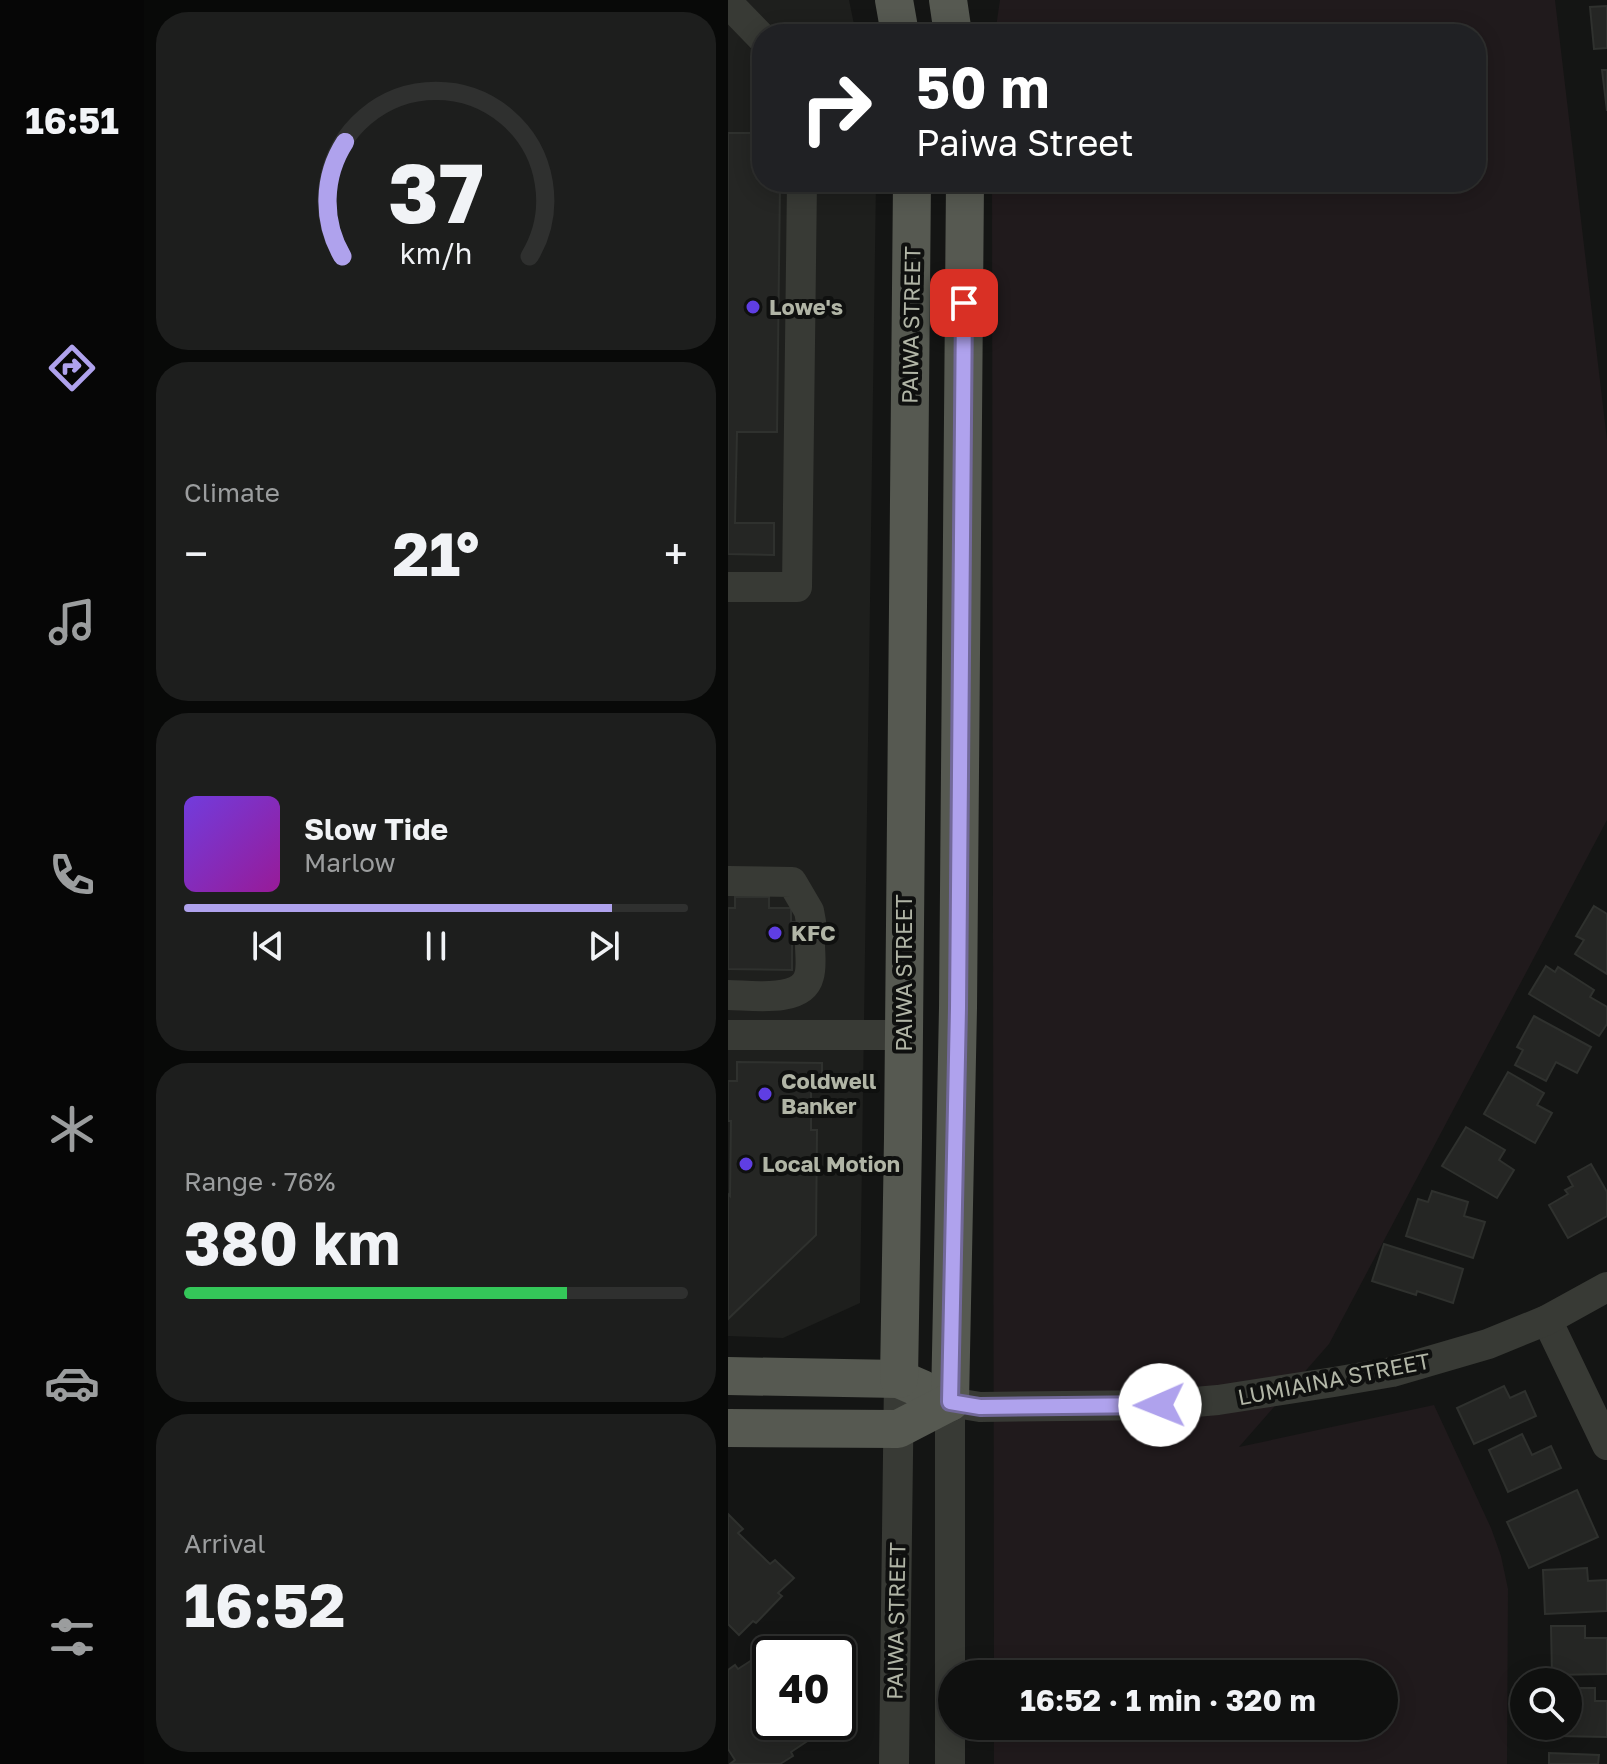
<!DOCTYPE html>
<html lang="en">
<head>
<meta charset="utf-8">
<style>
	body { margin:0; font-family:"Golos Text",sans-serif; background:#1d1e1d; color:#f1f3f6; height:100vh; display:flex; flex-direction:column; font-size:30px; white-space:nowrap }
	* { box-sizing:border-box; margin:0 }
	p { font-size:26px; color:#9b9d9e }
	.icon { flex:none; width:44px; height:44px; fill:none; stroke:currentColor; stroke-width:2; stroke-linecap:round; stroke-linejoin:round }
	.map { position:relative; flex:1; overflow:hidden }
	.details { display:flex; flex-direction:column; gap:12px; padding:12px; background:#080908; width:584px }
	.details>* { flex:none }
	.banner { position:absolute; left:24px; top:24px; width:734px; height:168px; border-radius:32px; box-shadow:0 4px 20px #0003,0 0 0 2px #2f302f; background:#202124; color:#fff; overflow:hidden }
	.buttons { position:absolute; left:782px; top:1668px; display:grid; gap:16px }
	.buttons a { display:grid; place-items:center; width:72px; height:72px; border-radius:50%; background:#0f100f; box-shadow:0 4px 20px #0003,0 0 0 2px #2f302f; font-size:40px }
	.speed { position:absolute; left:24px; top:1636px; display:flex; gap:16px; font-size:40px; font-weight:700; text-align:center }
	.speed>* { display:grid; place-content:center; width:104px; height:104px; border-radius:50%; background:#0f100f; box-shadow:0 4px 20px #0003,0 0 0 2px #2f302f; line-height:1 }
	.speed .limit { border:4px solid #111; border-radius:12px; background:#fff; color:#111 }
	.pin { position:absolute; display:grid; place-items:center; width:68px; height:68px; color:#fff; margin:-34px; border-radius:16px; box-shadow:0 4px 12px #0006 }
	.me { position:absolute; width:88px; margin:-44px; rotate:269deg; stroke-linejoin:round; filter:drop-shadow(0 0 6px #0008) }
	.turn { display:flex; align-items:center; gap:28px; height:168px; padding:0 32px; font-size:36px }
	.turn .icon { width:104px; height:104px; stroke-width:2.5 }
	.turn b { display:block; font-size:56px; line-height:68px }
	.big { font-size:60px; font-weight:700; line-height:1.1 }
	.details .widget { flex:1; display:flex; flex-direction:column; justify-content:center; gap:12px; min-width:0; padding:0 28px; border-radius:32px; background:#1d1e1d }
	.details .dial { align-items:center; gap:0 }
	.dial svg { height:208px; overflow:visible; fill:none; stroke:#2f302f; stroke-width:7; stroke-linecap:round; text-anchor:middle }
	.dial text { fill:#f1f3f6; stroke:none }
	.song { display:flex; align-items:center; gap:24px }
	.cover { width:96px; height:96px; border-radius:12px; background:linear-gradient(135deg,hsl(260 70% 55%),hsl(300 70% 35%)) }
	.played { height:8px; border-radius:4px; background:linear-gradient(90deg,#afa2ed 85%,#2f302f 85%) }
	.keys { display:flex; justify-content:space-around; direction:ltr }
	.heat { display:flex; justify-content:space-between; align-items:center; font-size:44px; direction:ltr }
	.charge { height:12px; border-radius:6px; background:linear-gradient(90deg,#34c759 76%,#2f302f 0) }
	.trip { position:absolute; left:210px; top:1660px; width:460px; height:80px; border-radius:40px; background:#0f100f; box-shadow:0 4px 20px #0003,0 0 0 2px #2f302f; font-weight:700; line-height:80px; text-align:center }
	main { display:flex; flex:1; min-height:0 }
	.tabs { display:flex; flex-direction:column; width:144px; justify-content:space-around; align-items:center; background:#060606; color:#9b9d9e }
	.tabs .icon { width:56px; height:56px }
	.tabs .current { color:#afa2ed }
	.tabs b { font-size:36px; color:#f1f3f6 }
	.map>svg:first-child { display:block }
	.built { fill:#1e1f1d }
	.green { fill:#201a1c }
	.building { fill:#252624; stroke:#2f312e; stroke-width:2 }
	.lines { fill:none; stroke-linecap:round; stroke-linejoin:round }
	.minor { stroke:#383a35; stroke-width:30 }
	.major { stroke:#565951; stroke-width:38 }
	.route-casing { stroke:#72699a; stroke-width:20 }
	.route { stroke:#afa2ed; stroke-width:14 }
	.poi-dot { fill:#5f3ee3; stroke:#0f100f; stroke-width:3 }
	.labels { text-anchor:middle; stroke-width:8; stroke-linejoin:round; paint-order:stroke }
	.poi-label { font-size:22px; font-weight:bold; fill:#b1b5a6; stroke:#0f100f; text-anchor:start }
	.street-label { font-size:22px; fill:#b1b5a6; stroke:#0f100f }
</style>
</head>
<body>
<main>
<nav class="tabs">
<b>16:51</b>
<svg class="icon current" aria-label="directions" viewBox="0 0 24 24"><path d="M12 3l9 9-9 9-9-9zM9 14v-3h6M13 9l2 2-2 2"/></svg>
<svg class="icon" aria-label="music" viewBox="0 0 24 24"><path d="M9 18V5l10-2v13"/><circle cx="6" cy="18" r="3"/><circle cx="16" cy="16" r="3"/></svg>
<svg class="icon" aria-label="phone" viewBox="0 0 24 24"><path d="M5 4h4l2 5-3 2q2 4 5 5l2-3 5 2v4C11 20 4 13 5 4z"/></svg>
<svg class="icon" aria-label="climate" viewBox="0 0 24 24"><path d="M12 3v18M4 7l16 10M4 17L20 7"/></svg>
<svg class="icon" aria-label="car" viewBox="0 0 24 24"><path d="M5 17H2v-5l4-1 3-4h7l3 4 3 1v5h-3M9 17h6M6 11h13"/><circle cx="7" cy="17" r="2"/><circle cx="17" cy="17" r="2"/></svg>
<svg class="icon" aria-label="filters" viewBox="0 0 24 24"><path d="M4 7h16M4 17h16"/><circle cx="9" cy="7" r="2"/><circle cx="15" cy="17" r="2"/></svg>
</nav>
<section class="details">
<div class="widget dial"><svg viewBox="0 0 100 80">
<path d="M14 69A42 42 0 1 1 86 69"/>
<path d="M14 69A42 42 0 0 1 15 25" stroke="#afa2ed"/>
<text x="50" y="56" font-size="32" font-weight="700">37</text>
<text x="50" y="72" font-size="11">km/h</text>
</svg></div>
<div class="widget"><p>Climate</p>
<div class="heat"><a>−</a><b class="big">21°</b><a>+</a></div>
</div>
<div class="widget">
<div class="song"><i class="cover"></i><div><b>Slow Tide</b><p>Marlow</p></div></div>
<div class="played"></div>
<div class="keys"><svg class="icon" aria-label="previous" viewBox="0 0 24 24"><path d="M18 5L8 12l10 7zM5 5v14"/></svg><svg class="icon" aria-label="pause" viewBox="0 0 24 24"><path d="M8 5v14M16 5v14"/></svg><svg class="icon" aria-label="next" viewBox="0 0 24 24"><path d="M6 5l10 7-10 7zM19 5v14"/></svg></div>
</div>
<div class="widget"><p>Range · 76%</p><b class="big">380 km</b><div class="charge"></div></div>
<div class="widget"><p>Arrival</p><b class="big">16:52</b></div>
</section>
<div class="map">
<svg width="879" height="1764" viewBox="0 0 879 1764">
	<rect width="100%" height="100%" fill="#141514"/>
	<polygon class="built" points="0,0 121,0 128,34 34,34 34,182 148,182 132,1303 55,1338 0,1336"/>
	<polygon class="green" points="272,0 827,0 879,440 879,820 601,1344 511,1447 706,1405 763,1528 773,1556 780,1589 779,1764 266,1764 266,1726 656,1726 656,1674 266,1674 264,182 748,182 748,34 267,34"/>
	<g class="building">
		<polygon points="879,6 879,48 866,49 862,7"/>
		<polygon points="874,70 879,70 879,111"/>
		<polygon points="0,133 34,133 34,182 52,182 49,432 9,432 7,523 46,523 46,555 0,554"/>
		<polygon points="7,897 41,897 41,908 63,908 63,922 95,922 94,944 64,943 64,970 0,969 0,908 7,908"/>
		<polygon points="866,906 879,914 879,974 847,954 856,940 848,936"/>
		<polygon points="818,966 827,972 830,967 866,990 862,997 879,1007 879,1024 871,1036 801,994"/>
		<polygon points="806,1016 863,1047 849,1073 828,1062 818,1081 787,1065 795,1050 789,1047"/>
		<polygon points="9,1062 94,1063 94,1089 83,1089 83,1130 89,1130 88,1235 0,1319 0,1194 2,1196 3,1121 0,1121 0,1081 9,1081"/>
		<polygon points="780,1072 816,1093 809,1105 824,1113 807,1143 756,1114"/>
		<polygon points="738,1127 777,1150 771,1160 786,1170 769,1198 714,1166"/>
		<polygon points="863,1164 879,1192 879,1216 840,1238 821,1205 840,1194 837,1190 845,1186 840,1177"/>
		<polygon points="704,1191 740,1202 736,1216 757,1222 745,1258 678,1236 690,1199 700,1202"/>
		<polygon points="656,1244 735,1269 725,1303 689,1291 688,1295 644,1281"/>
		<polygon points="776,1386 782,1398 797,1391 808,1416 746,1444 729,1408"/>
		<polygon points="794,1434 804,1455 823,1446 833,1468 780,1492 761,1450"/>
		<polygon points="849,1490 870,1537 801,1568 779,1522"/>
		<polygon points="0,1514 15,1529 10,1533 42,1564 47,1560 66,1578 50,1593 54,1596 28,1623 25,1621 11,1635 0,1624"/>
		<polygon points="859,1568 860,1581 879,1580 879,1611 817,1614 815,1570"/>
		<polygon points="823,1626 857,1626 857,1638 879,1638 879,1674 824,1675"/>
		<polygon points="27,1658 42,1680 37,1684 42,1692 42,1722 69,1722 81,1740 63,1752 65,1756 52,1764 2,1764 7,1760 0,1749 0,1670 7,1665 10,1669"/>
		<polygon points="840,1688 867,1688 867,1701 879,1701 879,1737 829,1736 829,1726 840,1726"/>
		<polygon points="821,1753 871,1755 870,1764 821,1764"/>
	</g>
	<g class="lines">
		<g class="minor">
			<polyline points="0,3 34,38"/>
			<polyline points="0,587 69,587 74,182"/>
			<polyline points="0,881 64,882 81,911 83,922"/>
			<path d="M0 995C22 995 74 1004 81 976 84 967 82 954 82 944"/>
			<polyline points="0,1035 176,1035"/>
			<polyline points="819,1320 879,1445"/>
			<polyline points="166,1764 171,1379"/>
			<polyline points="222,1764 222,1402 252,1407 432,1405 490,1400 606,1382 664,1372 760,1344 819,1320 879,1287"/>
		</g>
		<g class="major">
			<polyline points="166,0 172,34"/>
			<polyline points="220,0 225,34"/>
			<polyline points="0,1376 171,1379 194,1389"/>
			<polyline points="171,1379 175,1138 184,182"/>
			<polyline points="222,1402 230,1008 237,182"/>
			<polyline points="0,1428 170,1429 222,1402"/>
		</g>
	</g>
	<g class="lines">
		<g class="route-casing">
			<polyline id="route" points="236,303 230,1008 222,1402 252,1407 432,1405"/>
		</g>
		<use href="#route" class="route"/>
	</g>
	<g class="poi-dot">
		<circle cx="25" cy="307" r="8"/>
		<circle cx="47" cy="933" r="8"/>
		<circle cx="37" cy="1094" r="8"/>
		<circle cx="18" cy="1164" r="8"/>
	</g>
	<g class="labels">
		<g class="poi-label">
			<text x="41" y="315">Lowe's</text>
			<text x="63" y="941">KFC</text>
			<text x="53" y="1089">Coldwell<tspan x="53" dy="25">Banker</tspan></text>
			<text x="34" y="1172">Local Motion</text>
		</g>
		<g class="street-label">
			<text transform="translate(183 325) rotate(-89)" y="8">PAIWA STREET</text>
			<text transform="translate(176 973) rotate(-90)" y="8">PAIWA STREET</text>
			<text transform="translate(606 1379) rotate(-11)" y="8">LUMIAINA STREET</text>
			<text transform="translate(168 1621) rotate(-89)" y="8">PAIWA STREET</text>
		</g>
	</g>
</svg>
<div class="buttons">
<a><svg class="icon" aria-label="search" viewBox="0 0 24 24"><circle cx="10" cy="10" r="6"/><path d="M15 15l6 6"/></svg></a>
</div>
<div class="speed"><div class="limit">40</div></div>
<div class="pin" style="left:236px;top:303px;background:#d93025"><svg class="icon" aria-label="arrive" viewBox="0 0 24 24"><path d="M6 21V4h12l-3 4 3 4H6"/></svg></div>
<svg class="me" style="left:432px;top:1405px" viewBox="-20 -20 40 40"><circle r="19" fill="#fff"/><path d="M0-13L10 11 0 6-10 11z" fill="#afa2ed"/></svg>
<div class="trip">16:52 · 1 min · 320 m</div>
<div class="banner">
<div class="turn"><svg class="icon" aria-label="right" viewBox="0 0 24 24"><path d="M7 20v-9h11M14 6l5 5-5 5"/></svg><div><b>50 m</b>Paiwa Street</div></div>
</div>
</div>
</main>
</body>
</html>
